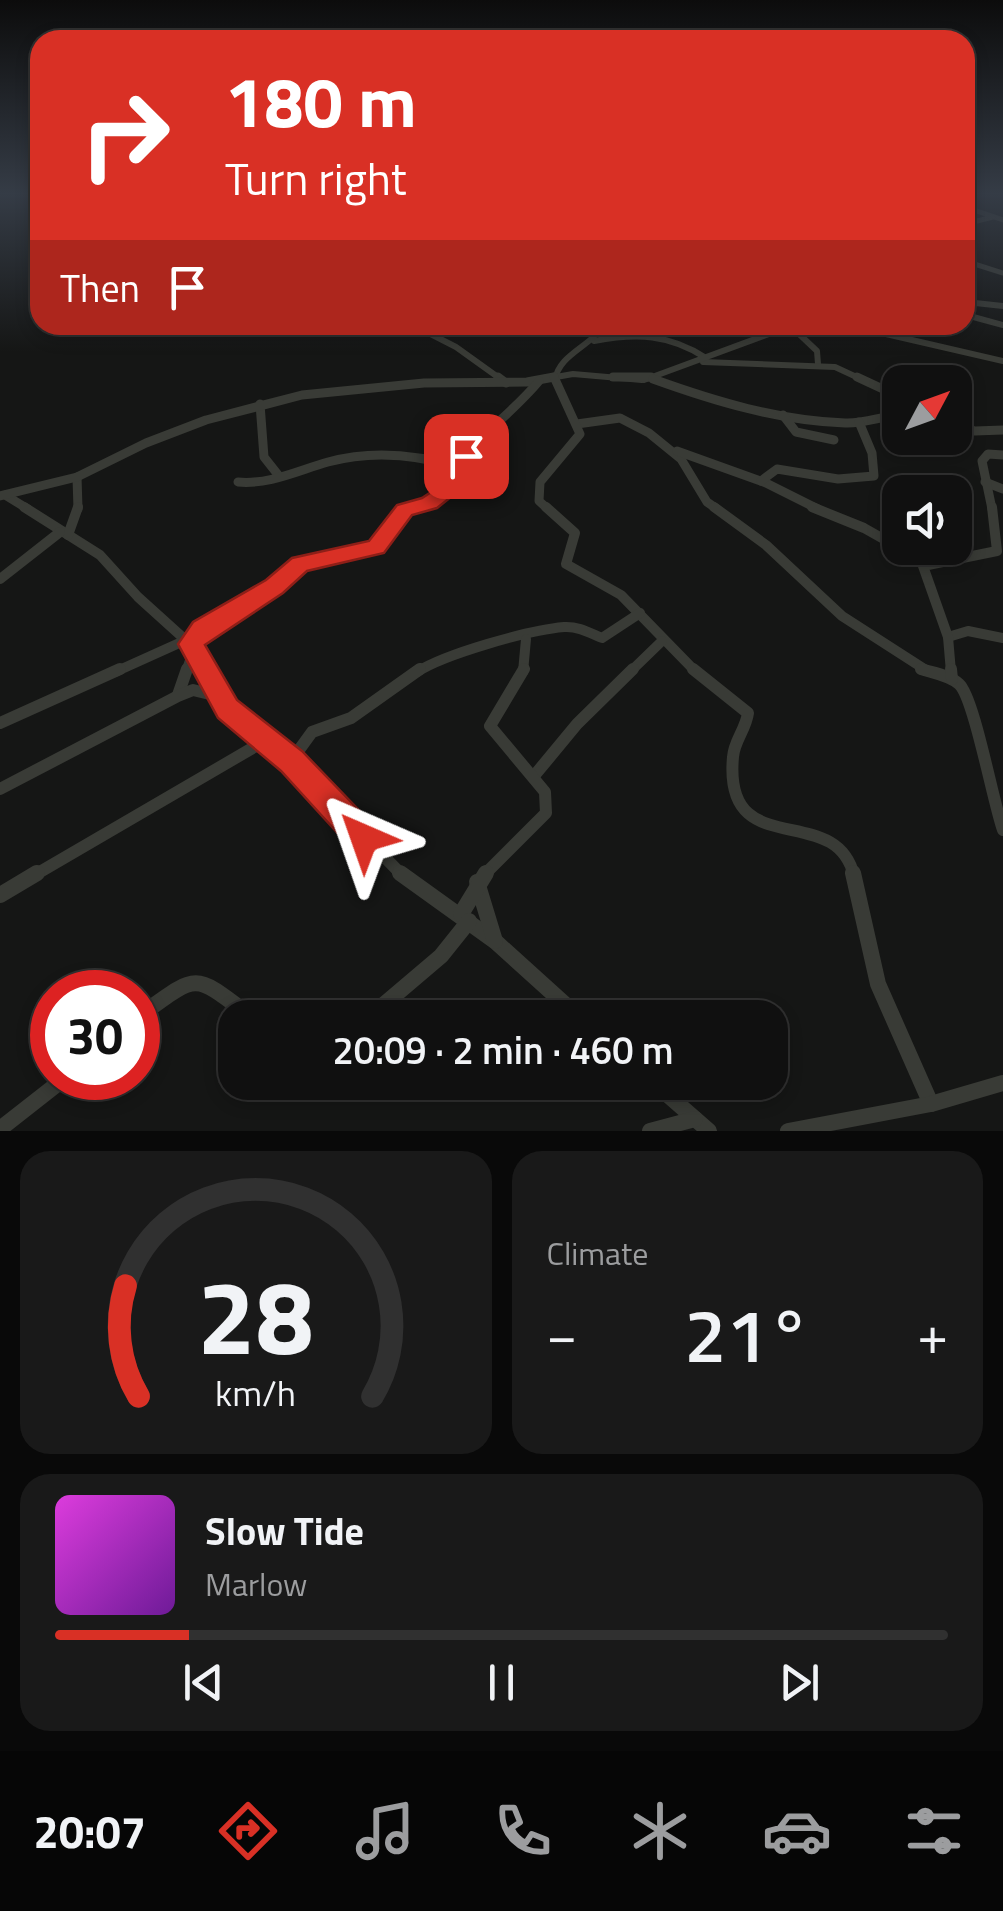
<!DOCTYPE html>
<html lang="en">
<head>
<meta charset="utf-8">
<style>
	body { margin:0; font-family:"Titillium Web",sans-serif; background:#191919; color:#f1f3f6; height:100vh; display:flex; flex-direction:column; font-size:38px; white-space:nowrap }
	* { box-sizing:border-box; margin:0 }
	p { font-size:32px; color:#9c9d9f }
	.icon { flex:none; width:55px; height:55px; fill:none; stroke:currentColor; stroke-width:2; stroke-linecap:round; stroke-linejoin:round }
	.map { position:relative; height:1131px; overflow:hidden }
	.panel { display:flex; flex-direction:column; gap:20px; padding:20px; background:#090909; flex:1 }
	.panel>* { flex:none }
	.banner { position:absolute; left:30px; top:30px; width:945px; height:305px; border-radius:30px; box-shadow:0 5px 15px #0003,0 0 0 2px #303030; background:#d93025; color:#fff; overflow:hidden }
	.needle { width:65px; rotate:49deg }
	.buttons { position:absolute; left:882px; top:365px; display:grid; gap:20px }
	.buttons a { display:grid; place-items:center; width:90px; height:90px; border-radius:20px; background:#101010; box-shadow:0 5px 15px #0003,0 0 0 2px #303030; font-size:50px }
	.speed { position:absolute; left:30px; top:970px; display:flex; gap:20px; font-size:50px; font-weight:700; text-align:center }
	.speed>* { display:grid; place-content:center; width:130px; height:130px; border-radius:50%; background:#101010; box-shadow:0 5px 15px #0003,0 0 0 2px #303030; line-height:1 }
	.speed .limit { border:15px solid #d22; background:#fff; color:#111 }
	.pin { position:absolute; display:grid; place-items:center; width:85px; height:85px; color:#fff; margin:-42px; border-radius:20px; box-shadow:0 5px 15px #0006 }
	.me { position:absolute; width:110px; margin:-55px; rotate:317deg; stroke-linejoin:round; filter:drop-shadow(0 0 8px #0008) }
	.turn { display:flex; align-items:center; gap:35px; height:210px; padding:0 30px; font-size:45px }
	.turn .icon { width:130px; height:130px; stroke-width:2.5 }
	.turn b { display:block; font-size:70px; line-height:85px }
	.then { display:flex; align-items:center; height:95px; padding:0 30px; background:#0003; gap:20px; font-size:38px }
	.big { font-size:75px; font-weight:600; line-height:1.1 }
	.panel .tile { flex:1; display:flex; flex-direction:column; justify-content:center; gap:15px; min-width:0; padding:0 35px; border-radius:30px; background:#191919 }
	.panel .dial { align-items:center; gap:0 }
	.dial svg { height:260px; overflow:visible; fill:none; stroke:#303030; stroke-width:7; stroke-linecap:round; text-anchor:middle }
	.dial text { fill:#f1f3f6; stroke:none }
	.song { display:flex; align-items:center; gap:30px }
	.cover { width:120px; height:120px; border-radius:15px; background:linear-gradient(135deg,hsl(300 70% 55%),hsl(280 70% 35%)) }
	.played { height:10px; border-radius:5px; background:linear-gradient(90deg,#d93025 15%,#303030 15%) }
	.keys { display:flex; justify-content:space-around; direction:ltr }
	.heat { display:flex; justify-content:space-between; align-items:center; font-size:55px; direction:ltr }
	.panel .tiles { flex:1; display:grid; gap:20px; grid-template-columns:1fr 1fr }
	.tile:last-child { grid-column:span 2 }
	.trip { position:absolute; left:218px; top:1000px; width:570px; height:100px; border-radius:30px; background:#101010; box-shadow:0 5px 15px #0003,0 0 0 2px #303030; font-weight:600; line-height:100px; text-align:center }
	.tabs { display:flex; height:160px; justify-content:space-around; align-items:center; background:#060606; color:#9c9d9f }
	.tabs .icon { width:70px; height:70px }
	.tabs .selected { color:#d93025 }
	.tabs b { font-size:45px; color:#f1f3f6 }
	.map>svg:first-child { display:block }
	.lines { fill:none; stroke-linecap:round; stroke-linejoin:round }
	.minor-far5 { stroke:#393b36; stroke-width:5 }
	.minor-far4 { stroke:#393b36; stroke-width:6 }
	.minor-far3 { stroke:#393b36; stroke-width:9 }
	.minor-far2 { stroke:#393b36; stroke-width:10 }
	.minor-far1 { stroke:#393b36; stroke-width:12 }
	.minor { stroke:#393b36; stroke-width:16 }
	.route { fill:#d93025; stroke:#8d1f18; stroke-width:2.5 }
</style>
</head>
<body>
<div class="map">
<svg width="1003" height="1131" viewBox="0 0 1003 1131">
	<rect width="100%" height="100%" fill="#151615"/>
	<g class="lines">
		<g class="minor-far5">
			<polyline points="965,207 1003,220"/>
			<polyline points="965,224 993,217"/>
			<polyline points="965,261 1003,273"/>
			<polyline points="971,277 975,264"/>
		</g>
		<g class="minor-far4">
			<polyline points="966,302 1003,306"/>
			<polyline points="966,315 1003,325"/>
			<polyline points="969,316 965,300 972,274"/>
			<polyline points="413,325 456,347 502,380"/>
			<polyline points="795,325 873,331 1003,361"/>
			<polyline points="799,326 798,333 817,351 818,364"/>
			<polyline points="670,327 679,325"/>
			<path d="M594 341C637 333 669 334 706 358"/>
			<polyline points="703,362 835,367 863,380"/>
			<polyline points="539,380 573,374 642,380"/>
			<path d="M555 380C559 354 591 347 603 325"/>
			<polyline points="644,380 793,325"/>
		</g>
		<g class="minor-far3">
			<polyline points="498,377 506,383"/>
			<polyline points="613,377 651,377"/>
			<polyline points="857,377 900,397"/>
			<path d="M653 379C714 401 780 421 845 423 864 424 882 416 900 415"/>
			<polyline points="260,404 264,457 279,476"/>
			<polyline points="783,415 796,432 834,440"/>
			<polyline points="577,424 620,418 649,433 681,459 707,502 717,509"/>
			<polyline points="955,425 975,431 1003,430"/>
			<polyline points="677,451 766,483 818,509"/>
			<polyline points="77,477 78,509"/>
			<polyline points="761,481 777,469 838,479 874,476 872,453 859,422"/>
			<path d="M238 482C269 485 299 470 328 462 372 450 415 454 458 467"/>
			<polyline points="985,482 1003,489"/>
			<polyline points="5,495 28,509"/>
			<polyline points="0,496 77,477 146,443 206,420 302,395 424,383 527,382 554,377"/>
			<path d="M407 509C452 496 450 472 478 442 498 421 520 404 539 381"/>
			<polyline points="548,509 539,501 540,482 580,434 554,377"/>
			<polyline points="992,509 982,461 988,454 1003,455"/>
		</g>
		<g class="minor-far2">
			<polyline points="24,507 100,555 138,597 190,644 206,672"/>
			<polyline points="546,507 575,533 566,564 621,595 696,672"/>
			<polyline points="714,507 766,545 842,616 929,672"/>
			<polyline points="812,507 864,528 926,563"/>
			<polyline points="68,535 78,507"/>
			<polyline points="0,579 60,532"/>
			<polyline points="948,637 968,631 1003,638"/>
			<polyline points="190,644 202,630 274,586 301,564 376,547 405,510 416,507"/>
			<polyline points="115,672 186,640"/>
			<polyline points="186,672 194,649"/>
			<path d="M417 672C445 654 529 630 564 627 578 626 590 633 602 638L640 613"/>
			<polyline points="523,672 526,639"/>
			<polyline points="630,672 662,641"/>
			<polyline points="951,672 948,637 923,566 997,551 992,507"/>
		</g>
		<g class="minor-far1">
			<polyline points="205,669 228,709 282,752 403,876"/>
			<path d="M693 669 748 713C746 729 734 741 733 757 723 865 836 799 854 876"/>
			<path d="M921 669C933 673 949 675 959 684 974 697 993 802 1003 830"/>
			<polyline points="951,669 952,679"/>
			<polyline points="178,695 187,669"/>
			<polyline points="0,723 120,669"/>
			<polyline points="291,761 312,732 351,718 420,669"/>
			<polyline points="534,776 577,724 633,669"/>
			<polyline points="0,789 178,696 193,690 218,696"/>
			<polyline points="33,876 268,739"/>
			<polyline points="483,876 546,813 545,792 490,726 524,669"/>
		</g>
		<g class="minor">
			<polyline points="400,873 496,942 580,1018"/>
			<polyline points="853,873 878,984 931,1104"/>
			<polyline points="477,882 495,941"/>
			<polyline points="0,895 37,873"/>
			<polyline points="461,914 486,873"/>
			<path d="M138 1017C200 972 192 972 253 1018"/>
			<polyline points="368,1018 441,956 469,921"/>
			<polyline points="653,1082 709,1131"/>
			<polyline points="0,1129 65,1078"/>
			<polyline points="650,1131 695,1119"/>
			<polyline points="788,1131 931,1104 1003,1083"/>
		</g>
	</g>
	<linearGradient id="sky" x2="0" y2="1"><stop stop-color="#0c0c0c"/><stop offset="0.55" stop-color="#353c46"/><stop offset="1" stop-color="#353c46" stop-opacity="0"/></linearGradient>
	<rect width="1003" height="352" fill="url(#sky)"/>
	<polygon class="route" points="466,450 476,456 451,497 437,508 412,515 384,553 307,571 283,593 205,645 237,700 302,751 375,827 380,838 375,850 364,854 353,850 281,771 218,718 178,644 193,622 266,580 292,558 369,541 397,505 422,498 437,488 459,452"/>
</svg>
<div class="buttons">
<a><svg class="needle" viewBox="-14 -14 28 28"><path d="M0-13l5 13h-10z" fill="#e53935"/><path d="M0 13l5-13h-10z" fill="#9c9d9f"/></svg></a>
<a><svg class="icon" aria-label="sound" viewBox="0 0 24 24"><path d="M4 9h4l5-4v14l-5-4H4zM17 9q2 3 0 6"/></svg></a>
</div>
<div class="speed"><div class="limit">30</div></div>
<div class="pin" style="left:466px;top:456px;background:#d93025"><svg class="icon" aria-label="arrive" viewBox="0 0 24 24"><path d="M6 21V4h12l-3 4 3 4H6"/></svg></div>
<svg class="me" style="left:364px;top:838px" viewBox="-20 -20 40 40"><path d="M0-17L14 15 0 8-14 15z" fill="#d93025" stroke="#fff" stroke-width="4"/></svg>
<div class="trip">20:09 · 2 min · 460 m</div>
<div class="banner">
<div class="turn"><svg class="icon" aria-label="right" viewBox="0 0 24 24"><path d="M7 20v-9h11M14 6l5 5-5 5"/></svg><div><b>180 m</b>Turn right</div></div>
<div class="then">Then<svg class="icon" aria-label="arrive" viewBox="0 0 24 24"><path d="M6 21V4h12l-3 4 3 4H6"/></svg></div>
</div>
</div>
<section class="panel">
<div class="tiles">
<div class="tile dial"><svg viewBox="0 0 100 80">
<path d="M14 69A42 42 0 1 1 86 69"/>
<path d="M14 69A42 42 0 0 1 10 35" stroke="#d93025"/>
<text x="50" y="56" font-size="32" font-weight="700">28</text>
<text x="50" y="72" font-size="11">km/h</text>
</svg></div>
<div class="tile"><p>Climate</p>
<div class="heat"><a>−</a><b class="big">21°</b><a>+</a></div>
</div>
<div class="tile">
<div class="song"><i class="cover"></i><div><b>Slow Tide</b><p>Marlow</p></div></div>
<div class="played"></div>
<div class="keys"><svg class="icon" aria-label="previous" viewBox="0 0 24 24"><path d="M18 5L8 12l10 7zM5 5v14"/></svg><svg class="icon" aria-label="pause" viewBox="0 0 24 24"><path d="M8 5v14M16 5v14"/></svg><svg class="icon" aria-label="next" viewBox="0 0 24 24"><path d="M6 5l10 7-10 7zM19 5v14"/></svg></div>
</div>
</div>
</section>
<nav class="tabs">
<b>20:07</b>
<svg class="icon selected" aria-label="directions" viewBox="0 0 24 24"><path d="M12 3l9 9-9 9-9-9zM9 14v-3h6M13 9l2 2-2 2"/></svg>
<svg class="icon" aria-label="music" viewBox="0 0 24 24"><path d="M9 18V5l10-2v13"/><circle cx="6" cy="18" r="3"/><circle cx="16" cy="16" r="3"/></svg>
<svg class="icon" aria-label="phone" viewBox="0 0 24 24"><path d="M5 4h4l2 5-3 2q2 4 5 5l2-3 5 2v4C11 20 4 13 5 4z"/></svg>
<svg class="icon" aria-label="climate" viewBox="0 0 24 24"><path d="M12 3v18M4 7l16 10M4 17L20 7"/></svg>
<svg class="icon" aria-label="car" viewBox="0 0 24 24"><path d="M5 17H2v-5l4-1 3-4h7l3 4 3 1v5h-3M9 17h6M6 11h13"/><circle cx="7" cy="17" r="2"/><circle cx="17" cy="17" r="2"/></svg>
<svg class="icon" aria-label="filters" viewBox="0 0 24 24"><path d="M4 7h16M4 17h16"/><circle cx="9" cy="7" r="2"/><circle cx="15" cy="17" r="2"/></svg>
</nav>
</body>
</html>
